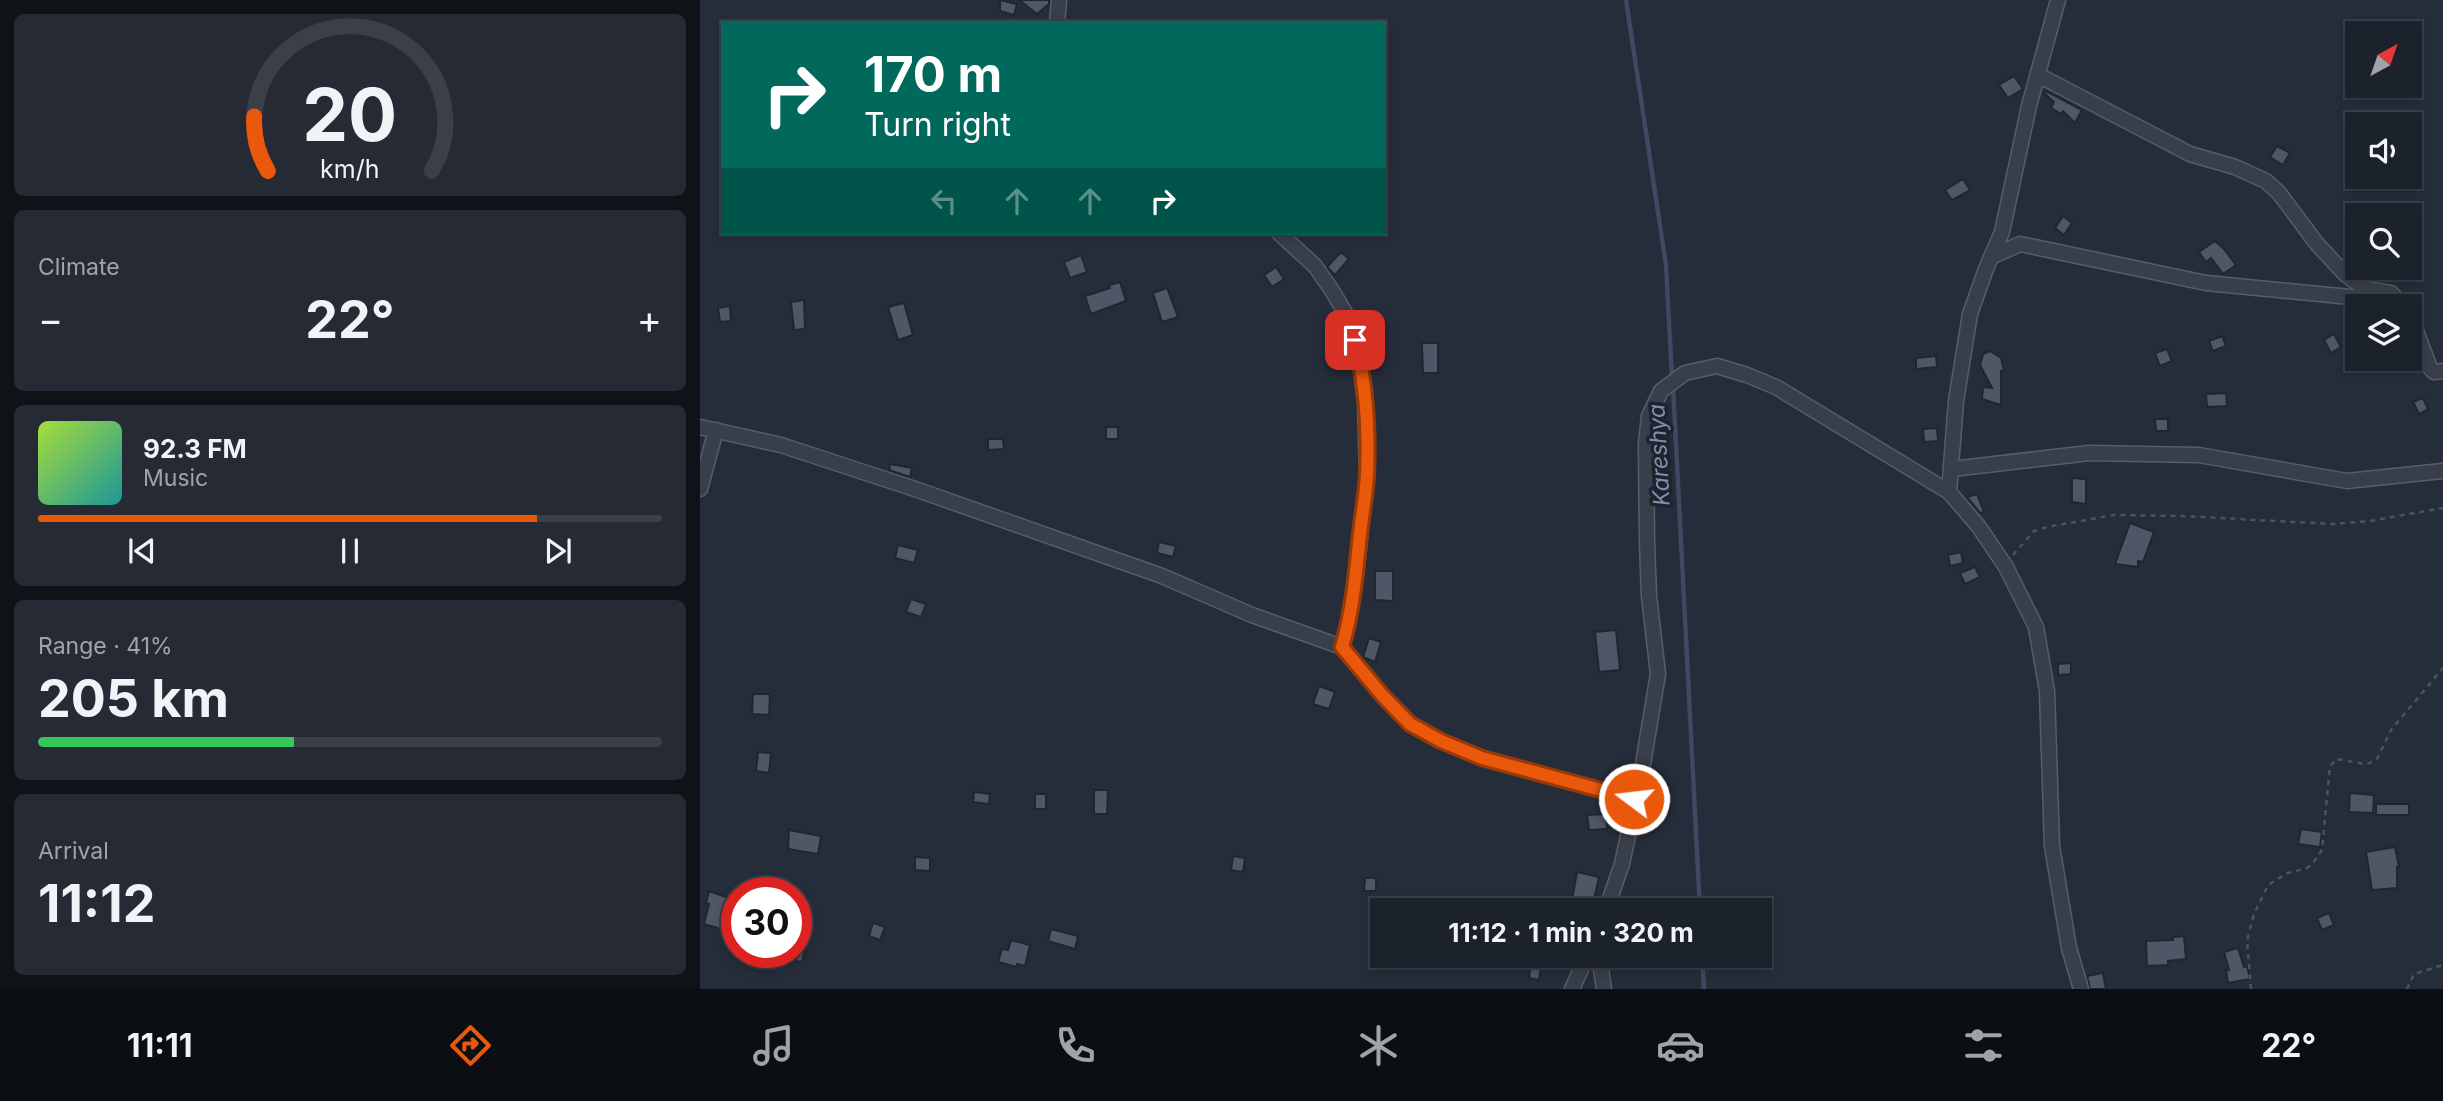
<!DOCTYPE html>
<html lang="en">
<head>
<meta charset="utf-8">
<style>
	body { margin:0; font-family:Inter,sans-serif; background:#252a34; color:#f1f3f6; height:100vh; display:flex; flex-direction:column; font-size:26px; white-space:nowrap }
	* { box-sizing:border-box; margin:0 }
	p { font-size:23px; color:#a0a4a9 }
	.icon { flex:none; width:38px; height:38px; fill:none; stroke:currentColor; stroke-width:2; stroke-linecap:round; stroke-linejoin:round }
	.map { position:relative; flex:1; overflow:hidden }
	.details { display:flex; flex-direction:column; gap:14px; padding:14px; background:#0f1318; width:700px }
	.details>* { flex:none }
	.guide { position:absolute; left:21px; top:21px; width:665px; height:214px; border-radius:0px; box-shadow:0 4px 10px #0003,0 0 0 2px #3a3f48; background:#00695c; color:#fff; overflow:hidden }
	.needle { width:46px; rotate:40deg }
	.controls { position:absolute; left:1645px; top:21px; display:grid; gap:14px }
	.controls a { display:grid; place-items:center; width:77px; height:77px; border-radius:0px; background:#1c222c; box-shadow:0 4px 10px #0003,0 0 0 2px #3a3f48; font-size:35px }
	.speed { position:absolute; left:21px; top:877px; display:flex; gap:14px; font-size:35px; font-weight:700; text-align:center }
	.speed>* { display:grid; place-content:center; width:91px; height:91px; border-radius:50%; background:#1c222c; box-shadow:0 4px 10px #0003,0 0 0 2px #3a3f48; line-height:1 }
	.speed .limit { border:10px solid #d22; background:#fff; color:#111 }
	.pin { position:absolute; display:grid; place-items:center; width:60px; height:60px; color:#fff; margin:-30px; border-radius:14px; box-shadow:0 4px 10px #0006 }
	.me { position:absolute; width:77px; margin:-38px; rotate:285deg; stroke-linejoin:round; filter:drop-shadow(0 0 5px #0008) }
	.turn { display:flex; align-items:center; gap:24px; height:147px; padding:0 28px; font-size:32px }
	.turn .icon { width:91px; height:91px; stroke-width:2.5 }
	.turn b { display:block; font-size:49px; line-height:60px }
	.lanes { display:flex; align-items:center; height:66px; padding:0 28px; background:#0003; justify-content:center; gap:35px; direction:ltr }
	.lanes .off { opacity:.35 }
	.big { font-size:52px; font-weight:700; line-height:1.1 }
	.details .card { flex:1; display:flex; flex-direction:column; justify-content:center; gap:10px; min-width:0; padding:0 24px; border-radius:10px; background:#252a34 }
	.details .dial { align-items:center; gap:0 }
	.dial svg { height:182px; overflow:visible; fill:none; stroke:#3a3f48; stroke-width:7; stroke-linecap:round; text-anchor:middle }
	.dial text { fill:#f1f3f6; stroke:none }
	.song { display:flex; align-items:center; gap:21px }
	.cover { width:84px; height:84px; border-radius:10px; background:linear-gradient(135deg,hsl(80 70% 55%),hsl(180 70% 35%)) }
	.played { height:7px; border-radius:4px; background:linear-gradient(90deg,#ea580c 80%,#3a3f48 80%) }
	.keys { display:flex; justify-content:space-around; direction:ltr }
	.heat { display:flex; justify-content:space-between; align-items:center; font-size:38px; direction:ltr }
	.charge { height:10px; border-radius:5px; background:linear-gradient(90deg,#34c759 41%,#3a3f48 0) }
	.trip { position:absolute; left:670px; top:898px; width:402px; height:70px; border-radius:0px; background:#1c222c; box-shadow:0 4px 10px #0003,0 0 0 2px #3a3f48; font-weight:700; line-height:70px; text-align:center }
	.dock { display:flex; height:112px; justify-content:space-around; align-items:center; background:#0b0e12; color:#a0a4a9 }
	.dock .icon { width:49px; height:49px }
	.dock .on { color:#ea580c }
	.dock b { font-size:32px; color:#f1f3f6 }
	main { display:flex; flex:1; min-height:0 }
	.map>svg:first-child { display:block }
	.lines { fill:none; stroke-linecap:round; stroke-linejoin:round }
	.stream { stroke:#3d4a61; stroke-width:4.5 }
	.building { fill:#4e5765; stroke:#202631; stroke-width:2 }
	.minor-casing { stroke:#575d68; stroke-width:17 }
	.path { stroke:#47565a; stroke-width:2.5; stroke-dasharray:5 5; stroke-linecap:butt }
	.minor { stroke:#393f4a; stroke-width:14 }
	.route-casing { stroke:#983908; stroke-width:18 }
	.route { stroke:#ea580c; stroke-width:12 }
	.labels { text-anchor:middle; stroke-width:7; stroke-linejoin:round; paint-order:stroke }
	.water-label { font-size:23px; font-style:italic; fill:#7f8faa; stroke:#1e242f }
</style>
</head>
<body>
<main>
<section class="details">
<div class="card dial"><svg viewBox="0 0 100 80">
<path d="M14 69A42 42 0 1 1 86 69"/>
<path d="M14 69A42 42 0 0 1 8 45" stroke="#ea580c"/>
<text x="50" y="56" font-size="32" font-weight="700">20</text>
<text x="50" y="72" font-size="11">km/h</text>
</svg></div>
<div class="card"><p>Climate</p>
<div class="heat"><a>−</a><b class="big">22°</b><a>+</a></div>
</div>
<div class="card">
<div class="song"><i class="cover"></i><div><b>92.3 FM</b><p>Music</p></div></div>
<div class="played"></div>
<div class="keys"><svg class="icon" aria-label="previous" viewBox="0 0 24 24"><path d="M18 5L8 12l10 7zM5 5v14"/></svg><svg class="icon" aria-label="pause" viewBox="0 0 24 24"><path d="M8 5v14M16 5v14"/></svg><svg class="icon" aria-label="next" viewBox="0 0 24 24"><path d="M6 5l10 7-10 7zM19 5v14"/></svg></div>
</div>
<div class="card"><p>Range · 41%</p><b class="big">205 km</b><div class="charge"></div></div>
<div class="card"><p>Arrival</p><b class="big">11:12</b></div>
</section>
<div class="map">
<svg width="1743" height="989" viewBox="0 0 1743 989">
	<rect width="100%" height="100%" fill="#262d3a"/>
	<g class="lines">
		<g class="stream">
			<polyline points="926,0 966,265 972,377"/>
			<polyline points="973,386 1000,910"/>
			<polyline points="1002,956 1004,989"/>
		</g>
	</g>
	<g class="building">
		<polygon points="300,0 317,4 314,15 300,11"/>
		<polygon points="319,0 349,0 349,4 337,14"/>
		<polygon points="1314,76 1323,89 1308,98 1299,85"/>
		<polygon points="1346,91 1382,110 1375,123 1363,111 1361,114 1351,108 1354,102 1344,93"/>
		<polygon points="1577,146 1590,153 1583,165 1570,157"/>
		<polygon points="1263,179 1270,190 1252,200 1245,190"/>
		<polygon points="1363,216 1372,223 1364,235 1355,228"/>
		<polygon points="1515,241 1524,249 1536,265 1523,274 1511,258 1506,262 1499,252"/>
		<polygon points="641,252 649,259 635,275 627,267"/>
		<polygon points="381,255 387,272 370,278 364,262"/>
		<polygon points="576,267 584,279 572,287 564,275"/>
		<polygon points="420,282 426,301 391,314 385,296 410,288 409,285"/>
		<polygon points="467,288 478,317 462,322 453,293"/>
		<polygon points="104,300 105,329 94,330 91,302"/>
		<polygon points="204,303 213,335 198,340 188,307"/>
		<polygon points="30,306 31,321 20,322 18,308"/>
		<polygon points="1634,334 1641,347 1631,353 1624,340"/>
		<polygon points="1522,336 1526,346 1513,351 1509,341"/>
		<polygon points="722,343 738,343 738,373 723,373"/>
		<polygon points="1467,349 1472,361 1460,366 1455,353"/>
		<polygon points="1290,351 1301,358 1304,371 1301,371 1301,405 1282,399 1283,387 1292,388 1280,365 1283,354"/>
		<polygon points="1236,356 1237,367 1216,369 1216,358"/>
		<polygon points="1526,393 1527,406 1507,407 1506,394"/>
		<polygon points="1723,398 1728,409 1719,414 1713,402"/>
		<polygon points="1455,419 1468,419 1468,431 1456,431"/>
		<rect x="406" y="427" width="12" height="12"/>
		<polygon points="1237,428 1238,441 1224,442 1223,429"/>
		<polygon points="288,439 303,439 304,449 288,450"/>
		<polygon points="190,464 212,468 210,477 189,470"/>
		<polygon points="1372,478 1386,479 1386,504 1372,502"/>
		<polygon points="1277,494 1284,512 1280,513 1267,497"/>
		<polygon points="1430,523 1454,532 1443,562 1438,561 1438,567 1415,564"/>
		<polygon points="459,542 476,546 473,557 457,553"/>
		<polygon points="198,545 218,550 214,563 195,558"/>
		<polygon points="1261,552 1263,563 1250,566 1248,555"/>
		<polygon points="1275,567 1280,577 1265,584 1260,573"/>
		<polygon points="675,571 693,571 693,601 675,600"/>
		<polygon points="211,599 226,604 221,617 206,612"/>
		<polygon points="916,630 920,670 899,672 895,632"/>
		<polygon points="669,638 681,642 675,662 663,657"/>
		<polygon points="1371,663 1371,674 1358,675 1358,664"/>
		<polygon points="619,686 635,692 629,709 613,704"/>
		<polygon points="53,694 70,694 69,715 52,714"/>
		<polygon points="58,752 71,753 69,773 56,771"/>
		<polygon points="394,790 408,790 407,814 394,814"/>
		<polygon points="274,792 290,794 289,804 273,802"/>
		<polygon points="1650,793 1674,795 1673,813 1649,812"/>
		<rect x="335" y="794" width="11" height="15"/>
		<rect x="1676" y="804" width="33" height="11"/>
		<polygon points="906,814 907,829 889,830 887,815"/>
		<polygon points="1601,829 1622,832 1620,847 1598,844"/>
		<polygon points="89,830 121,836 118,854 88,849"/>
		<polygon points="1695,847 1699,867 1697,867 1697,888 1672,890 1666,852"/>
		<polygon points="533,856 545,858 543,872 531,870"/>
		<polygon points="215,857 230,858 230,871 215,870"/>
		<polygon points="877,872 899,877 893,904 872,900"/>
		<polygon points="665,878 676,878 676,891 664,891"/>
		<polygon points="9,891 37,901 37,913 26,909 21,929 4,924 9,904 6,903"/>
		<polygon points="96,909 113,915 102,962 96,961 99,922 96,921"/>
		<polygon points="1629,913 1634,925 1622,930 1617,918"/>
		<polygon points="173,923 185,927 180,940 169,936"/>
		<polygon points="351,929 378,936 375,949 348,941"/>
		<polygon points="1484,936 1486,959 1468,961 1468,965 1447,966 1446,941 1473,940 1473,937"/>
		<polygon points="311,940 330,945 325,966 317,964 317,967 298,962 302,949 308,950"/>
		<polygon points="1538,948 1544,967 1547,966 1550,979 1528,983 1526,970 1529,970 1524,952"/>
		<polygon points="831,965 841,967 839,980 829,978"/>
		<polygon points="1403,973 1406,989 1390,989 1387,976"/>
	</g>
	<g class="lines">
		<g class="minor-casing">
			<g id="minor">
				<polyline points="357,23 359,0"/>
				<polyline points="1338,75 1490,154 1535,167 1566,181 1579,193 1617,244 1645,274 1665,289 1691,293 1704,306"/>
				<polyline points="579,233 615,266 631,289 650,321 660,360 665,403 667,476 656,575 648,626 642,647"/>
				<polyline points="1291,257 1320,244 1506,283 1681,300"/>
				<polyline points="1710,315 1730,368 1734,372 1743,371"/>
				<polyline points="0,427 81,445 218,490 462,576 552,615 642,647 682,695 711,724 741,741 782,758 934,799"/>
				<polyline points="1252,469 1389,453 1499,455 1647,481 1743,471"/>
				<polyline points="0,489 16,430"/>
				<polyline points="1249,492 1256,401 1270,314 1286,269 1302,232 1329,106 1358,0"/>
				<polyline points="906,910 922,864 943,764 958,674 949,596 947,543 946,444 949,416 961,391 985,373 1017,366 1047,375 1076,387 1249,492 1279,527 1306,567 1336,627 1347,691 1352,846 1369,948 1381,989"/>
				<polyline points="899,956 904,989"/>
				<polyline points="872,989 887,956"/>
			</g>
		</g>
		<g class="path">
			<polyline points="1313,555 1334,531 1347,527 1414,515 1482,516 1632,524 1670,521 1743,508"/>
			<polyline points="1551,989 1547,941 1554,914 1568,885 1588,873 1607,868 1613,863 1622,850 1630,766 1637,759 1664,764 1670,763 1677,759 1691,730 1743,668"/>
			<polyline points="1707,989 1714,974 1743,965"/>
		</g>
		<use href="#minor" class="minor"/>
	</g>
	<g class="lines">
		<g class="route-casing">
			<path id="route" d="M655 340C666 383 669 431 667 475 666 495 662 515 660 534 656 572 653 610 642 647L682 695 710 724 741 741 782 758 934 799"/>
		</g>
		<use href="#route" class="route"/>
	</g>
	<g class="labels">
		<g class="water-label">
			<text transform="translate(959 455) rotate(-93)" y="8">Kareshya</text>
		</g>
	</g>
</svg>
<div class="controls">
<a><svg class="needle" viewBox="-14 -14 28 28"><path d="M0-13l5 13h-10z" fill="#e53935"/><path d="M0 13l5-13h-10z" fill="#a0a4a9"/></svg></a>
<a><svg class="icon" aria-label="sound" viewBox="0 0 24 24"><path d="M4 9h4l5-4v14l-5-4H4zM17 9q2 3 0 6"/></svg></a>
<a><svg class="icon" aria-label="search" viewBox="0 0 24 24"><circle cx="10" cy="10" r="6"/><path d="M15 15l6 6"/></svg></a>
<a><svg class="icon" aria-label="layers" viewBox="0 0 24 24"><path d="M12 4l9 5-9 5-9-5zM3 14l9 5 9-5"/></svg></a>
</div>
<div class="speed"><div class="limit">30</div></div>
<div class="pin" style="left:655px;top:340px;background:#d93025"><svg class="icon" aria-label="arrive" viewBox="0 0 24 24"><path d="M6 21V4h12l-3 4 3 4H6"/></svg></div>
<svg class="me" style="left:934px;top:799px" viewBox="-20 -20 40 40"><circle r="17" fill="#ea580c" stroke="#fff" stroke-width="3"/><path d="M0-11L8 9 0 5-8 9z" fill="#fff"/></svg>
<div class="trip">11:12 · 1 min · 320 m</div>
<div class="guide">
<div class="turn"><svg class="icon" aria-label="right" viewBox="0 0 24 24"><path d="M7 20v-9h11M14 6l5 5-5 5"/></svg><div><b>170 m</b>Turn right</div></div>
<div class="lanes"><svg class="icon off" aria-label="left" viewBox="0 0 24 24"><path d="M17 20v-9H6M10 6l-5 5 5 5"/></svg><svg class="icon off" aria-label="ahead" viewBox="0 0 24 24"><path d="M12 20V5M6 11l6-6 6 6"/></svg><svg class="icon off" aria-label="ahead" viewBox="0 0 24 24"><path d="M12 20V5M6 11l6-6 6 6"/></svg><svg class="icon" aria-label="right" viewBox="0 0 24 24"><path d="M7 20v-9h11M14 6l5 5-5 5"/></svg></div>
</div>
</div>
</main>
<nav class="dock">
<b>11:11</b>
<svg class="icon on" aria-label="directions" viewBox="0 0 24 24"><path d="M12 3l9 9-9 9-9-9zM9 14v-3h6M13 9l2 2-2 2"/></svg>
<svg class="icon" aria-label="music" viewBox="0 0 24 24"><path d="M9 18V5l10-2v13"/><circle cx="6" cy="18" r="3"/><circle cx="16" cy="16" r="3"/></svg>
<svg class="icon" aria-label="phone" viewBox="0 0 24 24"><path d="M5 4h4l2 5-3 2q2 4 5 5l2-3 5 2v4C11 20 4 13 5 4z"/></svg>
<svg class="icon" aria-label="climate" viewBox="0 0 24 24"><path d="M12 3v18M4 7l16 10M4 17L20 7"/></svg>
<svg class="icon" aria-label="car" viewBox="0 0 24 24"><path d="M5 17H2v-5l4-1 3-4h7l3 4 3 1v5h-3M9 17h6M6 11h13"/><circle cx="7" cy="17" r="2"/><circle cx="17" cy="17" r="2"/></svg>
<svg class="icon" aria-label="filters" viewBox="0 0 24 24"><path d="M4 7h16M4 17h16"/><circle cx="9" cy="7" r="2"/><circle cx="15" cy="17" r="2"/></svg>
<b>22°</b>
</nav>
</body>
</html>
